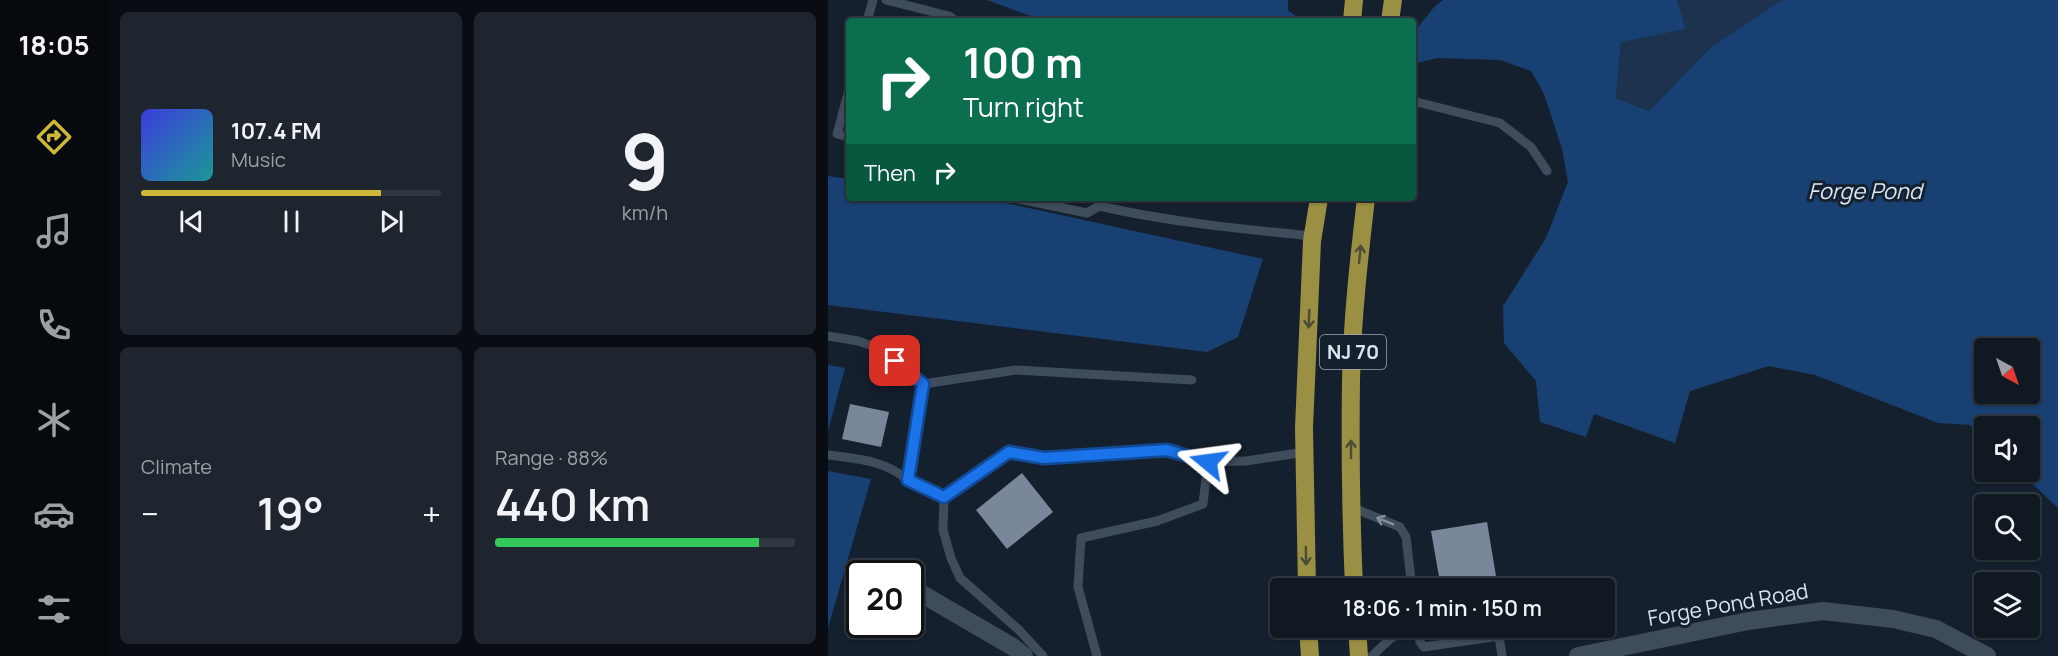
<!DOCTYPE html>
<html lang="en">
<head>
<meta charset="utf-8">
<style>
	body { margin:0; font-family:Manrope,sans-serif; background:#1e252f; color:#f1f3f6; height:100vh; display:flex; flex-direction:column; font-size:22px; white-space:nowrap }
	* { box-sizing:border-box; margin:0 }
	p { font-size:20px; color:#9ca0a5 }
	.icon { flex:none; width:33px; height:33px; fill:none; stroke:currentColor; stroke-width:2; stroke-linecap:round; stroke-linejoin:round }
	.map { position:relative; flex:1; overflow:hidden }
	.drawer { display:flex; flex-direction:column; gap:12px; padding:12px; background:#090d13; width:720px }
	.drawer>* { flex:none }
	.banner { position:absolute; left:18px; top:18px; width:570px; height:183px; border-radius:6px; box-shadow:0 2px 4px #0004,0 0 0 2px #303740; background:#0b6e4f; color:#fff; overflow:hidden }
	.needle { width:39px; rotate:140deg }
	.fabs { position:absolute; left:1146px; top:338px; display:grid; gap:12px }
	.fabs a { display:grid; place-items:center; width:66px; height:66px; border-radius:6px; background:#101822; box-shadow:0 2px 4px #0004,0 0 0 2px #303740; font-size:30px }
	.speed { position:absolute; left:18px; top:560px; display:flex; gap:12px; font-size:30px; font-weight:700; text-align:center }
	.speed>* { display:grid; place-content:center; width:78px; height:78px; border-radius:50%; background:#101822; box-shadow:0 2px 4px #0004,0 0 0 2px #303740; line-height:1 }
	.speed .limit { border:3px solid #111; border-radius:9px; background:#fff; color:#111 }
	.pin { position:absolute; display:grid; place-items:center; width:51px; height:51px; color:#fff; margin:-26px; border-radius:12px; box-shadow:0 3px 9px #0006 }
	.me { position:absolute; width:66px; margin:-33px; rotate:286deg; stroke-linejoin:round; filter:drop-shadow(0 0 4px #0008) }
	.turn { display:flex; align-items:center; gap:21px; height:126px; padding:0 18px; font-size:27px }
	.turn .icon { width:78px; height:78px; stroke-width:2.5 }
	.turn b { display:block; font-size:42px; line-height:51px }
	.then { display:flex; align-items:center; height:57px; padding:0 18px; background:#0003; gap:12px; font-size:22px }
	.big { font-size:45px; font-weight:600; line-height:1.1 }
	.drawer .tile { flex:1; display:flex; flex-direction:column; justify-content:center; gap:9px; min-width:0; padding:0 21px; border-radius:9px; background:#1e252f }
	.drawer .dial { align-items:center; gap:0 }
	.dial b { font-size:78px; line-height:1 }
	.song { display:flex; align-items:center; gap:18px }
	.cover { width:72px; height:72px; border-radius:9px; background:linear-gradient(135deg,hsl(240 70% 55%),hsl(180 70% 35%)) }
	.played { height:6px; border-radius:3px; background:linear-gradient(90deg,#ceb837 80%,#303740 80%) }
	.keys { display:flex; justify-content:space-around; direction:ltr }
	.heat { display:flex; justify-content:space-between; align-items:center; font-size:33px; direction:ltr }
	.charge { height:9px; border-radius:4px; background:linear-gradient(90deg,#34c759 88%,#303740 0) }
	.drawer .tiles { flex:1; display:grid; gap:12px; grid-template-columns:repeat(2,1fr) }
	.trip { position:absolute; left:442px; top:578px; width:345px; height:60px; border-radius:6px; background:#101822; box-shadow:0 2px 4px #0004,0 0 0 2px #303740; font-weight:600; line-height:60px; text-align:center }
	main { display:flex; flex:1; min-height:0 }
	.dock { display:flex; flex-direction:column; width:108px; justify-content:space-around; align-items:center; background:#060a0e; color:#9ca0a5 }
	.dock .icon { width:42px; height:42px }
	.dock .active { color:#ceb837 }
	.dock b { font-size:27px; color:#f1f3f6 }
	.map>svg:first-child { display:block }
	.green { fill:#1c324f }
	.water { fill:#184072; fill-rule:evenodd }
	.building { fill:#7a879a }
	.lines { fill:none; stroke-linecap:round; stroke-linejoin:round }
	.service { stroke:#3f4c5c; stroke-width:9 }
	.minor { stroke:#3f4c5c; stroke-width:18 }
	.tertiary { stroke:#3f4c5c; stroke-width:18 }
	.trunk { stroke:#9a8f43; stroke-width:18 }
	.oneway { stroke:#4a4c36 }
	.oneway2 { stroke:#85909d }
	.route-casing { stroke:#114b97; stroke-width:15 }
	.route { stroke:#1a73e8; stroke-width:10 }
	.labels { text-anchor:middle; stroke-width:6; stroke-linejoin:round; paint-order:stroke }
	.shield { fill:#15202e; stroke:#a0a8b4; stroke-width:1.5 }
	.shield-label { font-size:20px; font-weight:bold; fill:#dbe3ed }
	.street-label { font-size:21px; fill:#dbe3ed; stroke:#15202e }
	.water-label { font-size:22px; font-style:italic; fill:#dae6f6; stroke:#15202e }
</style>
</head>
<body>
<main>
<nav class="dock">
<b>18:05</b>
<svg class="icon active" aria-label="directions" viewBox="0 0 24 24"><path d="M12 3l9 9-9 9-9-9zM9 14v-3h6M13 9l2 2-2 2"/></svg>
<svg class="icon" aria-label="music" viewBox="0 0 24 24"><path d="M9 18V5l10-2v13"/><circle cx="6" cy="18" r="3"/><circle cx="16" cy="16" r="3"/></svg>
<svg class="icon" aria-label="phone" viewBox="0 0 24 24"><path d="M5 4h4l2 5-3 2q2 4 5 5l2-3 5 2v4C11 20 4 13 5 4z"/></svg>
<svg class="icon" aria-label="climate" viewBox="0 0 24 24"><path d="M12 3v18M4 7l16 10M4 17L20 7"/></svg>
<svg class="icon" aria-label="car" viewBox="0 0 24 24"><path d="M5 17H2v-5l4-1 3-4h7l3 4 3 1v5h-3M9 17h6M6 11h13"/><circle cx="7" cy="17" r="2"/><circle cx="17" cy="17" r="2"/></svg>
<svg class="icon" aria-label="filters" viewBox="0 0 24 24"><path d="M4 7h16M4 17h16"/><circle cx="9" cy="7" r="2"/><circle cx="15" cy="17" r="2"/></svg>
</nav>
<section class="drawer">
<div class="tiles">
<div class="tile">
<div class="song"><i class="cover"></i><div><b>107.4 FM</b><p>Music</p></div></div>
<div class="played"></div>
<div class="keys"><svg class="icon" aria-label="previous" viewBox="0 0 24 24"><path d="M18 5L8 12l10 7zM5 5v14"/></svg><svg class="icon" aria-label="pause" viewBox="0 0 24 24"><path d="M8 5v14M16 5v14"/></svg><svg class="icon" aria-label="next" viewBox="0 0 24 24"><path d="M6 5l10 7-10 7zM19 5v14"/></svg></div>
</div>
<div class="tile dial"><b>9</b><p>km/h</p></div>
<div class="tile"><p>Climate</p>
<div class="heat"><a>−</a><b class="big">19°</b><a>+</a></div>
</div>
<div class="tile"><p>Range · 88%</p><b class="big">440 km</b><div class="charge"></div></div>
</div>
</section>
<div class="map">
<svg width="1230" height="656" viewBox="0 0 1230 656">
	<rect width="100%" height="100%" fill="#15202e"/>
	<polygon class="green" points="849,0 954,0 883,47 821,111 788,98 793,41 858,29"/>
	<g class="water">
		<polygon points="159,0 460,0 460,10 474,21 216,21"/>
		<path d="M615 0H849L858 29 793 42 788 98 821 111 883 47 954 0H1230V508L1191 471H1202V426H1156V439L1142 425 1110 423 987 375 941 366 862 391 847 443 766 414 758 437 712 422 708 381 676 343 675 306 718 238 740 182 734 149 716 94 703 71 672 60 609 58 585 64V27H590L607 6ZM1156 348H1202V393H1156Z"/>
		<polygon points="0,176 21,179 21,198 155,198 435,259 410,337 379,352 0,305"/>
		<polygon points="0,365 17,368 0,431"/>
		<polygon points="0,471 43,479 0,628"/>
	</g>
	<g class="building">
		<polygon points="22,404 61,412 53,447 14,439"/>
		<polygon points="194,473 225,512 179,549 148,510"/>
		<polygon points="659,522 670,588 613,588 603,531"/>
	</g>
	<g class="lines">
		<g class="service">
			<polyline points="58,0 121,16 128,21"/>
			<polyline points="39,21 45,0"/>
			<polyline points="21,90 9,134 21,137"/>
			<polyline points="585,101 672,123 703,147 719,171"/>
			<path d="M186 198 259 213 271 206C341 222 413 229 485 236"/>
			<polyline points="0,336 30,341 53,349 95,384"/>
			<polyline points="364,380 188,370 95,384 80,480 116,497 181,452 216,458 338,450 380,462 418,461 477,452"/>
			<path d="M0 455C30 459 56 460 80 480"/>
			<polyline points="116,497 115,530 123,558 132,578 191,630 215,656"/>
			<polyline points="523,507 572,527 578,537 584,588"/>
			<polyline points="589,627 592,642 596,647 671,636 674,656"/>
			<polyline points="269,656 250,587 253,538 329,521 375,504 380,462"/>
			<polyline points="544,656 562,639 582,627"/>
		</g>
		<polyline class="minor" points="82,587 185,647 196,656"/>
		<polyline class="tertiary" points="750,656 920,621 995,611 1065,619 1108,629 1159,656"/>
		<g class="trunk">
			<polyline points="524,21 526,0"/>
			<polyline points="562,21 565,0"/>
			<polyline points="479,588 476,428 484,241 491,198"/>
			<path d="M526 588C523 519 522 450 523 381 524 320 531 259 538 198"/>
			<polyline points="480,627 482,656"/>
			<polyline points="529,627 531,656"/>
		</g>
	</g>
	<defs><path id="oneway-shaft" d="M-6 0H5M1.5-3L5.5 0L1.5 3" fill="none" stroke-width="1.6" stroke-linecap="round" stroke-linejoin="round" transform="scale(1.5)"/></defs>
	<g class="oneway">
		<use href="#oneway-shaft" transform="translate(532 254) rotate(-84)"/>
		<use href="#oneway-shaft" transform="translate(481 319) rotate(92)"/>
		<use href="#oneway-shaft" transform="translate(523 449) rotate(-90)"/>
		<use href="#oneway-shaft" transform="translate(478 556) rotate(89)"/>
	</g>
	<use class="oneway2" href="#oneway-shaft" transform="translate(557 521) rotate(-158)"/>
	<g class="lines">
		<g class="route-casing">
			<polyline id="route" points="67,361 95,384 80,480 116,497 181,452 216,458 339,450 380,462"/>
		</g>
		<use href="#route" class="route"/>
	</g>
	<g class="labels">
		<rect class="shield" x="492" y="335" width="66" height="34" rx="4.5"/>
		<g class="shield-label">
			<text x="525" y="359">NJ 70</text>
		</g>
		<g class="street-label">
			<text transform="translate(900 605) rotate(-10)" y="7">Forge Pond Road</text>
		</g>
		<g class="water-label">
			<text x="1037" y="199">Forge Pond</text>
		</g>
	</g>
</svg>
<div class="fabs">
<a><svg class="needle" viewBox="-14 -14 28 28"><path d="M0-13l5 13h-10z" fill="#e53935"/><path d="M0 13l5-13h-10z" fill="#9ca0a5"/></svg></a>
<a><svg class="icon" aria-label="sound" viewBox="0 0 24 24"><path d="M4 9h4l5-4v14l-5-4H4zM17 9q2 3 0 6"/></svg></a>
<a><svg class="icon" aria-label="search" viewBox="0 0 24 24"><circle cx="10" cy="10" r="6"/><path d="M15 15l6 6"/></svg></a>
<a><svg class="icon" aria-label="layers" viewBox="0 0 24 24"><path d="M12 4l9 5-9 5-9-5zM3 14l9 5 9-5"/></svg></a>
</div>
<div class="speed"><div class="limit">20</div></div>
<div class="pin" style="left:67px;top:361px;background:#d93025"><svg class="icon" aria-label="arrive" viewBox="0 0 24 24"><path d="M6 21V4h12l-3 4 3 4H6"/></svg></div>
<svg class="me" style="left:380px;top:462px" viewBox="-20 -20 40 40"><path d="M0-17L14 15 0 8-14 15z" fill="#1a73e8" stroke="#fff" stroke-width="4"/></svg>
<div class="trip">18:06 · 1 min · 150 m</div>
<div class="banner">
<div class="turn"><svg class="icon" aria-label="right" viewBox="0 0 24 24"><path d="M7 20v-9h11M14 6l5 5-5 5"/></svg><div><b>100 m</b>Turn right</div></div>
<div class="then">Then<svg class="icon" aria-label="right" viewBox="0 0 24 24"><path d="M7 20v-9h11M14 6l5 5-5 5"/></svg></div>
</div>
</div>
</main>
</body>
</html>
